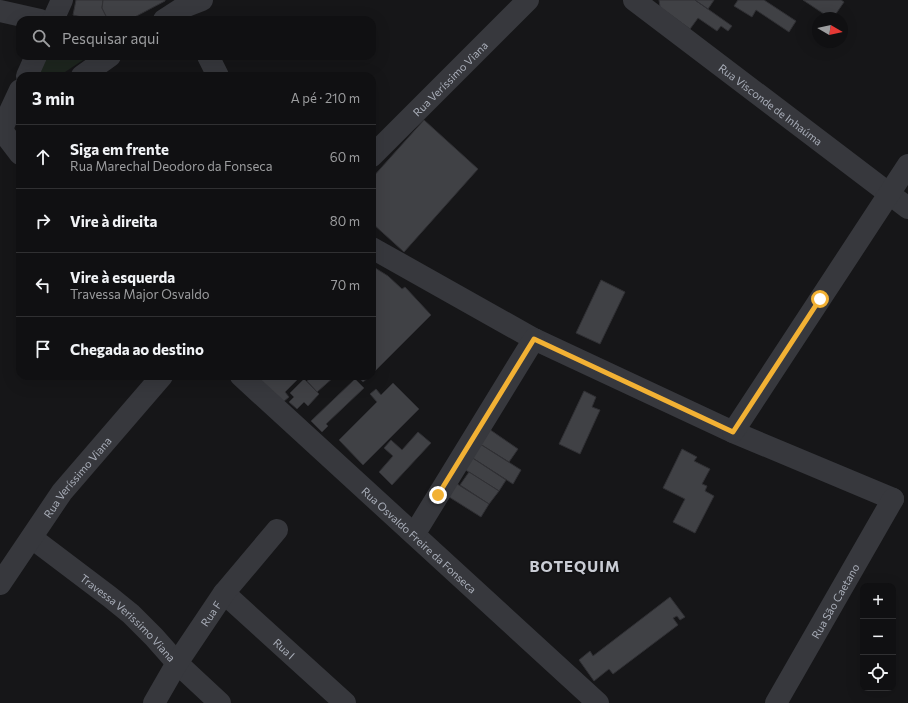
<!DOCTYPE html>
<html lang="pt">
<head>
<meta charset="utf-8">
<style>
  :root { --surface:#101012; --page:#1e1e20; --text:#f1f3f6; --muted:#9c9d9f; --line:#303032 }
  body { margin:0; font-family:Commissioner,sans-serif; background:var(--page); color:var(--text) }
  .controls { position:absolute; right:12px; bottom:12px; display:grid; overflow:hidden; border-radius:8px; box-shadow:0 4px 16px #0002 }
  .controls button { width:36px; height:36px; display:grid; place-items:center; padding:0; border:0; border-bottom:1px solid var(--line); background:var(--surface); color:var(--text); font:20px sans-serif }
  .compass { position:absolute; left:812px; top:12px; width:36px; height:36px; border-radius:50%; background:var(--surface); box-shadow:0 4px 16px #0002; rotate:99deg }
  .stop { position:absolute; width:12px; height:12px; margin:-9px; border:3px solid #f2b134; border-radius:50%; background:#fff }
  .stop.end { background:#f2b134; border-color:#fff; box-shadow:0 1px 4px #0008 }
  .list { margin:0; padding:0; list-style:none }
  h2 { display:flex; justify-content:space-between; align-items:center; height:52px; margin:0; padding:0 16px; font-size:17px }
  h2 small { font-size:13px; font-weight:400; color:var(--muted) }
  .list li { display:grid; grid-template-columns:26px 1fr auto; gap:12px; align-items:center; box-sizing:border-box; height:64px; padding:0 16px; border-top:1px solid var(--line) }
  .list b { display:block; font-size:15px; white-space:nowrap }
  .list p { margin:0; font-size:13px; white-space:nowrap; color:var(--muted) }
  .list em { font-size:13px; font-style:normal; color:var(--muted) }
  .icon { flex:none; width:22px; height:22px; fill:none; stroke:currentColor; stroke-width:2; stroke-linecap:round; stroke-linejoin:round }
  .map { position:relative; flex:none; width:908px; height:703px; overflow:hidden }
  .search { position:absolute; background:var(--surface); box-shadow:0 4px 16px #0002; left:16px; top:16px; width:360px; height:44px; display:flex; align-items:center; gap:10px; box-sizing:border-box; padding:0 14px; border-radius:12px; color:var(--muted); font-size:15px }
  .panel { position:absolute; background:var(--surface); box-shadow:0 4px 16px #0002; left:16px; top:72px; width:360px; height:308px; border-radius:12px }
  .map>svg:first-child { display:block }
  .green { fill:#1e261f }
  .building { fill:#404145; stroke:#303034 }
  .lines { fill:none; stroke-linecap:round; stroke-linejoin:round }
  .minor { stroke:#37383d; stroke-width:22 }
  .route { stroke:#f2b134; stroke-width:5 }
  .labels { text-anchor:middle; dominant-baseline:central; stroke-width:3; stroke-linejoin:round; paint-order:stroke }
  .street-label { font-size:11px; fill:#a8adb8; stroke:#111113 }
  .district-label { font-size:15px; font-weight:bold; letter-spacing:1px; fill:#c9ccd4; stroke:#111113 }
</style>
</head>
<body>
<div class="map">
<svg width="908" height="703" viewBox="0 0 908 703">
  <rect width="100%" height="100%" fill="#161618"/>
  <polygon class="green" points="41,56 89,56 59,76 33,76"/>
  <g class="building">
    <polygon points="76,0 103,0 102,8 108,20 94,20 73,15"/>
    <polygon points="103,0 165,0 165,1 129,20 108,20 102,8"/>
    <polygon points="659,0 695,0 732,26 728,31 721,26 717,31 698,18 690,29 660,7"/>
    <polygon points="695,0 714,0 708,9"/>
    <polygon points="738,0 764,0 796,21 789,32 756,10 752,17 734,6"/>
    <polygon points="803,0 841,0 844,2 833,18 830,18"/>
    <polygon points="424,120 478,169 404,252 372,223 372,212 374,210 372,209 372,178"/>
    <polygon points="372,266 388,276 402,289 405,287 431,315 372,374"/>
    <polygon points="601,280 625,292 600,344 576,333"/>
    <polygon points="255,376 301,376 285,392 289,397 283,402"/>
    <polygon points="313,376 335,376 317,392 307,381"/>
    <polygon points="358,376 370,376 363,382"/>
    <polygon points="304,379 319,394 308,406 304,402 297,409 289,402 294,397 290,393"/>
    <polygon points="355,379 364,388 326,424 328,426 322,432 311,421"/>
    <polygon points="393,383 419,409 363,465 339,440 377,402 370,394 376,389 381,395"/>
    <polygon points="584,391 596,397 592,407 600,410 580,454 559,444"/>
    <polygon points="489,429 518,449 509,462 480,444"/>
    <polygon points="418,432 431,443 392,485 379,472 393,456 384,448 391,440 402,450"/>
    <polygon points="480,444 521,470 513,484 471,457"/>
    <polygon points="682,449 697,457 694,461 710,469 702,484 707,486 705,491 714,496 695,533 673,522 685,499 663,488"/>
    <polygon points="471,457 506,480 499,491 464,469"/>
    <polygon points="469,472 499,491 489,504 460,485"/>
    <polygon points="454,482 489,504 481,517 446,495"/>
    <polygon points="670,597 685,617 680,620 677,616 673,618 678,625 613,674 609,669 594,681 579,660 590,651 593,656"/>
  </g>
  <g class="lines">
    <g class="minor">
      <path id="s1" d="M634 0 908 208"/>
      <polyline points="0,11 40,20"/>
      <polyline points="53,20 62,0"/>
      <polyline points="164,20 184,7 202,0"/>
      <polyline points="208,56 218,76"/>
      <polyline points="27,76 36,56"/>
      <polyline points="82,76 110,56"/>
      <polyline points="20,90 4,124 3,132 20,154"/>
      <path id="s2" d="M372 156 528 0"/>
      <polyline points="372,248 534,339 733,432 893,499"/>
      <path id="s3" d="M241 376 598 703"/>
      <polyline points="733,432 908,165"/>
      <polyline points="415,533 534,339"/>
      <path id="s4" d="M32 538 110 597 131 614 154 637 177 663 220 703"/>
      <path id="s5" d="M0 584 62 492 162 376"/>
      <path id="s6" d="M224 593 345 703"/>
      <path id="s7" d="M154 703 177 663 224 593 277 530"/>
      <path id="s8" d="M776 703 893 499"/>
    </g>
  </g>
  <g class="lines">
    <polyline class="route" points="438,495 534,339 733,432 820,299"/>
  </g>
  <g class="labels">
    <g class="street-label">
      <text stroke="none"><textPath href="#s2" startOffset="110">Rua Veríssimo Viana</textPath></text>
      <text stroke="none"><textPath href="#s1" startOffset="172">Rua Visconde de Inhaúma</textPath></text>
      <text stroke="none"><textPath href="#s5" startOffset="132">Rua Veríssimo Viana</textPath></text>
      <text stroke="none"><textPath href="#s3" startOffset="242">Rua Osvaldo Freire da Fonseca</textPath></text>
      <text stroke="none"><textPath href="#s8" startOffset="118">Rua São Caetano</textPath></text>
      <text stroke="none"><textPath href="#s7" startOffset="106">Rua F</textPath></text>
      <text stroke="none"><textPath href="#s4" startOffset="125">Travessa Verissimo Viana</textPath></text>
      <text stroke="none"><textPath href="#s6" startOffset="82">Rua I</textPath></text>
    </g>
    <g class="district-label">
      <text x="575" y="566">BOTEQUIM</text>
    </g>
  </g>
</svg>
<div class="controls">
<button>+</button>
<button>−</button>
<button><svg class="icon" aria-label="locate" viewBox="0 0 24 24"><circle cx="12" cy="12" r="6"/><path d="M12 2v4M12 18v4M2 12h4M18 12h4"/></svg></button>
</div>
<svg class="compass" viewBox="-18 -18 36 36"><path d="M0-13l5 13h-10z" fill="#e53935"/><path d="M0 13l5-13h-10z" fill="#9c9d9f"/></svg>
<div class="stop" style="left:820px;top:299px"></div>
<div class="stop end" style="left:438px;top:495px"></div>
<div class="search"><svg class="icon" aria-label="search" viewBox="0 0 24 24"><circle cx="10" cy="10" r="6"/><path d="M15 15l6 6"/></svg>Pesquisar aqui</div>
<section class="panel">
<h2>3 min<small>A pé · 210 m</small></h2>
<ul class="list">
<li><svg class="icon" aria-label="ahead" viewBox="0 0 24 24"><path d="M12 20V5M6 11l6-6 6 6"/></svg><div><b>Siga em frente</b><p>Rua Marechal Deodoro da Fonseca</p></div><em>60 m</em></li>
<li><svg class="icon" aria-label="right" viewBox="0 0 24 24"><path d="M7 20v-9h11M14 6l5 5-5 5"/></svg><div><b>Vire à direita</b></div><em>80 m</em></li>
<li><svg class="icon" aria-label="left" viewBox="0 0 24 24"><path d="M17 20v-9H6M10 6l-5 5 5 5"/></svg><div><b>Vire à esquerda</b><p>Travessa Major Osvaldo</p></div><em>70 m</em></li>
<li><svg class="icon" aria-label="arrive" viewBox="0 0 24 24"><path d="M6 21V4h12l-3 4 3 4H6"/></svg><div><b>Chegada ao destino</b></div></li>
</ul>
</section>
</div>
</body>
</html>
